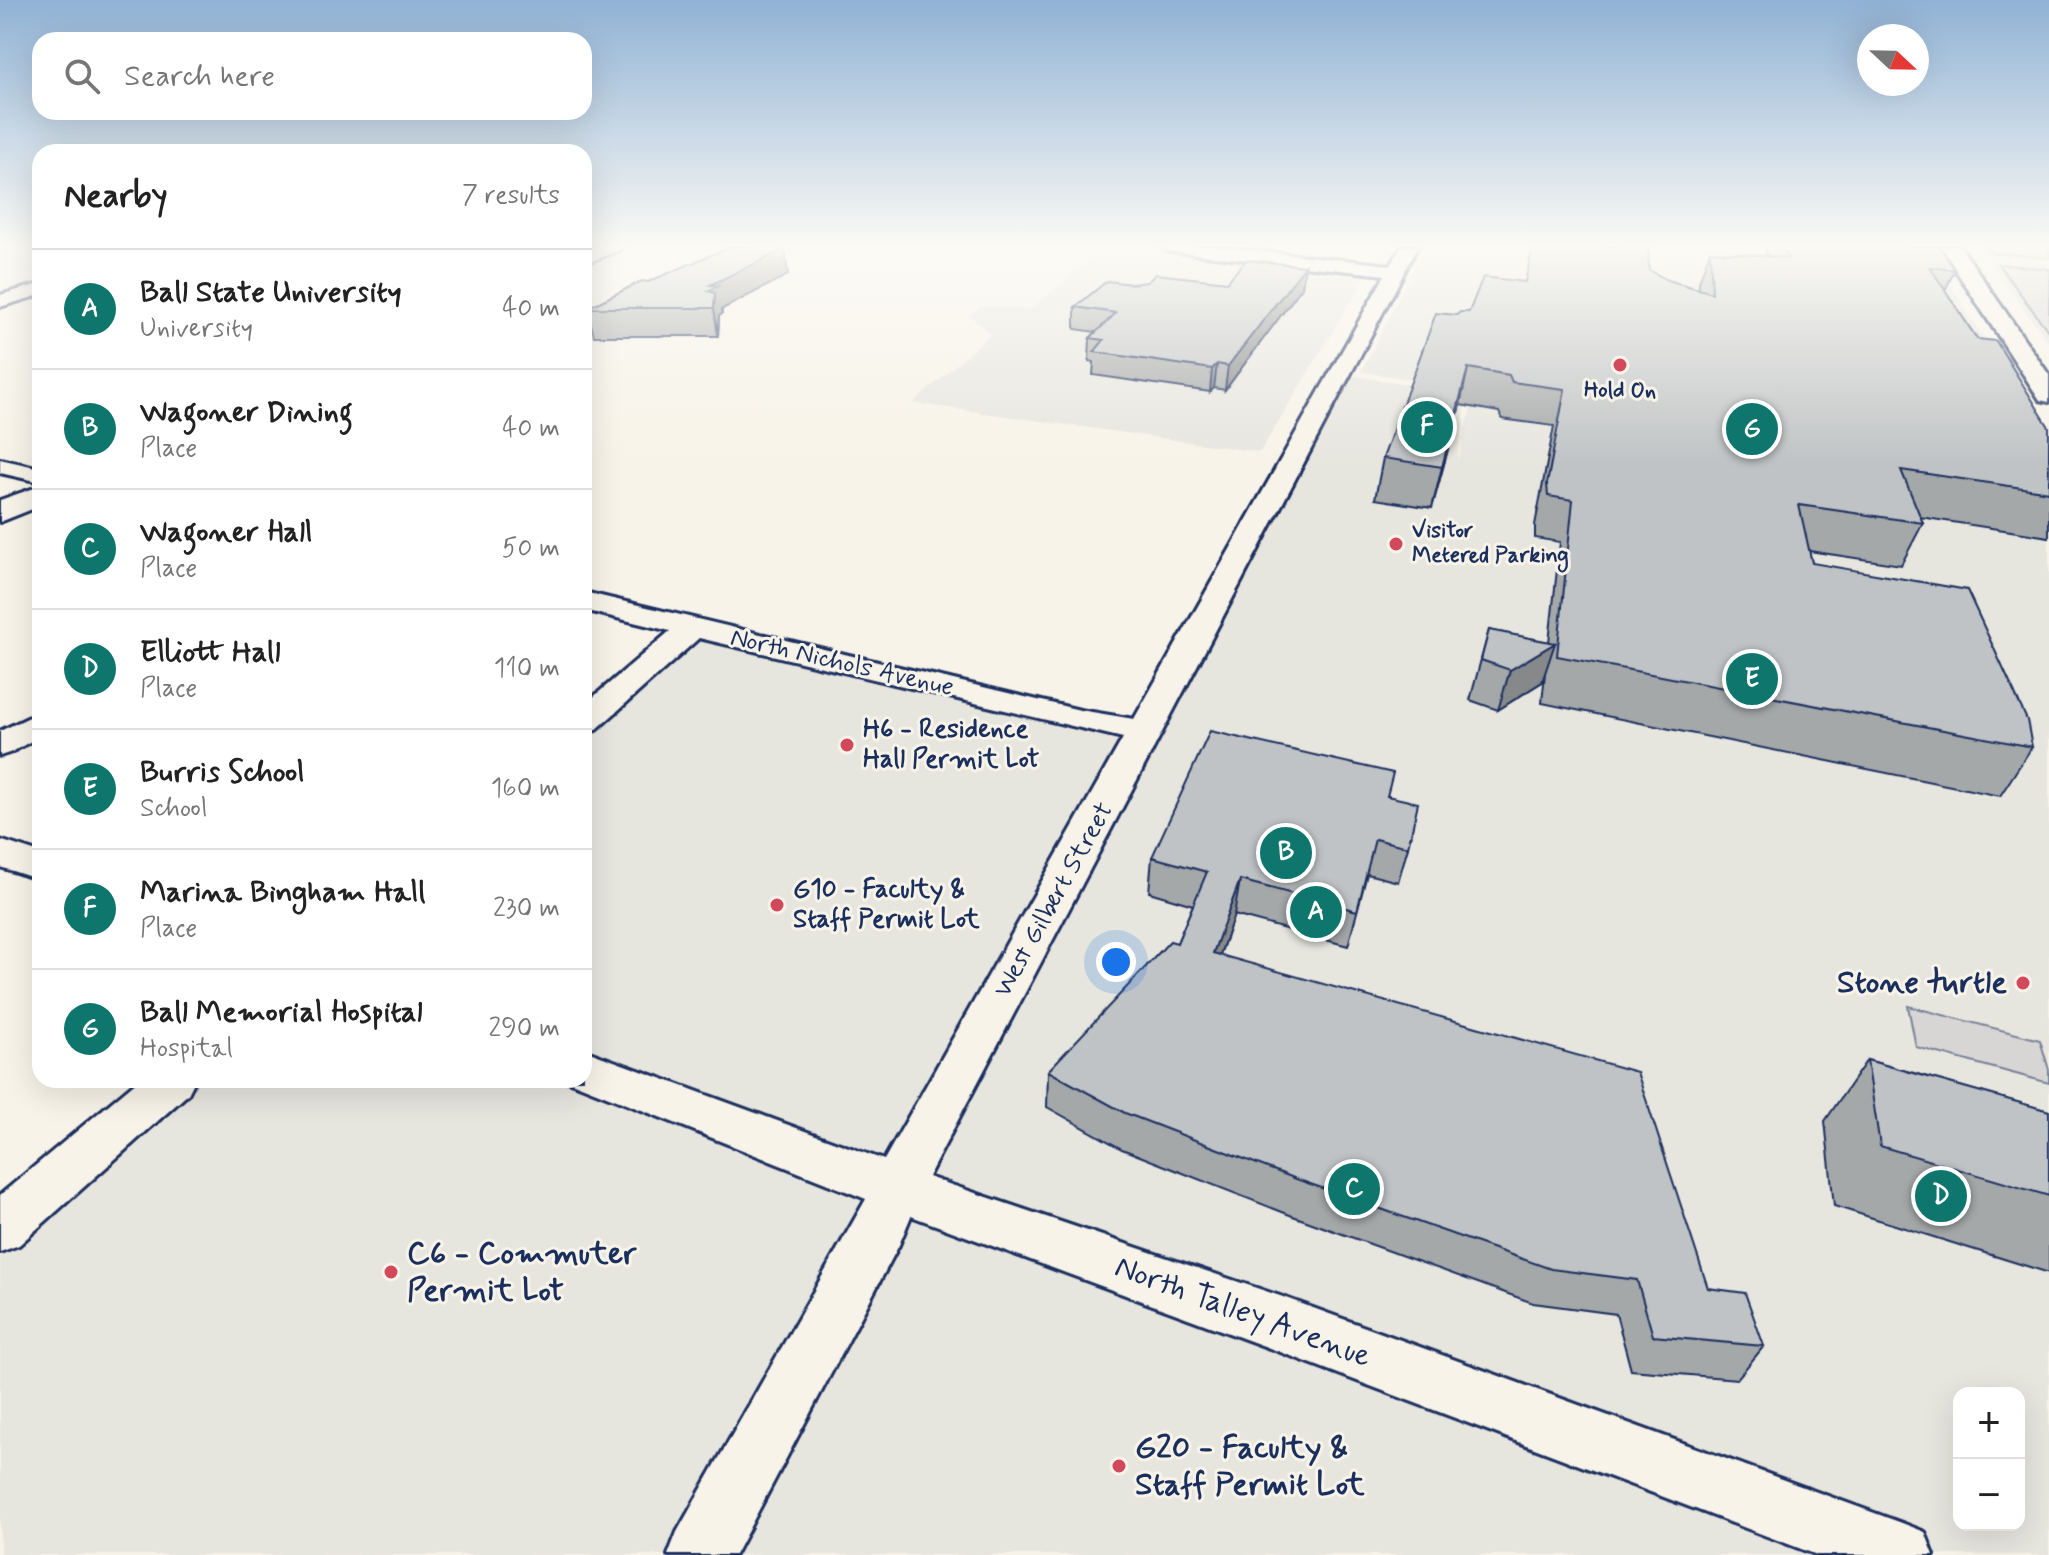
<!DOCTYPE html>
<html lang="en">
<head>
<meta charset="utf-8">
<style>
  :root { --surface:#fff; --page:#f6f6f6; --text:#222; --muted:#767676; --line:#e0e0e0; --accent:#0f766e }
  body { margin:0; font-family:Mynerve,sans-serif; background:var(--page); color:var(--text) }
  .controls { position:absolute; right:24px; bottom:24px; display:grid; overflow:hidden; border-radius:16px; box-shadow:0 8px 32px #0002 }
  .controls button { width:72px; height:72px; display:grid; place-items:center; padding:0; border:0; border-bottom:2px solid var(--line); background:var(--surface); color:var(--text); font:40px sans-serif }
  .compass { position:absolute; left:1857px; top:24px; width:72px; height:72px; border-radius:50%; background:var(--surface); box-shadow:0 8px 32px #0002; rotate:112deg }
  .you { position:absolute; left:1116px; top:962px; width:28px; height:28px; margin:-20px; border:6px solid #fff; border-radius:50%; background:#1a73e8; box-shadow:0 0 0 12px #1a73e833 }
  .badge { display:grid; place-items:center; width:52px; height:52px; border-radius:50%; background:var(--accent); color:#fff; font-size:26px; font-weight:700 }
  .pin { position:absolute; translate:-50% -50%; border:4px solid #fff; box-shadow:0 2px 8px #0006 }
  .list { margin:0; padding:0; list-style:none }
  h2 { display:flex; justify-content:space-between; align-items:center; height:104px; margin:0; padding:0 32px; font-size:34px }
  h2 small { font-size:26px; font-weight:400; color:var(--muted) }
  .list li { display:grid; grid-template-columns:52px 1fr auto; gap:24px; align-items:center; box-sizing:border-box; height:120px; padding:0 32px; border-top:2px solid var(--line) }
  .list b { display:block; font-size:30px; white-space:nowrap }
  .list p { margin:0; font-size:26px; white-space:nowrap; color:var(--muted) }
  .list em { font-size:26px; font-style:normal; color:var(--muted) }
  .icon { flex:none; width:44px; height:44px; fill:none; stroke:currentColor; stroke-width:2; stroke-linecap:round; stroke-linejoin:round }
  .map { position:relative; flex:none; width:2049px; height:1555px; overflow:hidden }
  .search { position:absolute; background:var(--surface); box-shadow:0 8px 32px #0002; left:32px; top:32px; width:560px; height:88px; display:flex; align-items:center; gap:20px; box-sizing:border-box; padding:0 28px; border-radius:24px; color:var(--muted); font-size:30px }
  .panel { position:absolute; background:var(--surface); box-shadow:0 8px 32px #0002; left:32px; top:144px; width:560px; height:944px; border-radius:24px }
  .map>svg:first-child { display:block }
  .built { fill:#e6e5de; fill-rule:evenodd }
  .green { fill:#d7d6d4; stroke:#798299; stroke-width:2 }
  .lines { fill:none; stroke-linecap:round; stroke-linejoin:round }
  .minor-casing { stroke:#1b2f5e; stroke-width:6 }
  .tertiary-casing { stroke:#1b2f5e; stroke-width:6 }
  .secondary-casing { stroke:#1b2f5e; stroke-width:6 }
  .minor { fill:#f7f3e8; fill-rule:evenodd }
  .tertiary { fill:#f7f3e8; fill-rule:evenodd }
  .secondary { fill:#f7f3e8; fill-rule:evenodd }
  .wall { fill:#a5a8a9; stroke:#1b2f5e; stroke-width:2 }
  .shaded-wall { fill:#86888a; stroke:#1b2f5e; stroke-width:2 }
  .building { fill:#c0c3c5; stroke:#1b2f5e; stroke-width:2 }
  .poi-dot { fill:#d1495b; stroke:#f7f3e8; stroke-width:3 }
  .labels { text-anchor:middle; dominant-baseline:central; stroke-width:6; stroke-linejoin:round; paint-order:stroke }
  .far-poi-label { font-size:22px; font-weight:bold; fill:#1b2f5e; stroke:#f7f3e8 }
  .street-label { font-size:26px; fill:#1b2f5e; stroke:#f7f3e8 }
  .poi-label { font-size:26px; font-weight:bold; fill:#1b2f5e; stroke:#f7f3e8; text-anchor:start }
  .near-poi-label { font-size:32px; font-weight:bold; fill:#1b2f5e; stroke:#f7f3e8; text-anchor:start }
  .near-street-label { font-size:32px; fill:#1b2f5e; stroke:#f7f3e8 }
</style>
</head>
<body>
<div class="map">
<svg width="2049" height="1555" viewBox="0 0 2049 1555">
  <rect width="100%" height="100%" fill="#f7f3e8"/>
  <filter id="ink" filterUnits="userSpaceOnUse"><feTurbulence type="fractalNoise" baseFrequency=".0125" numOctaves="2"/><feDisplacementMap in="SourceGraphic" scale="16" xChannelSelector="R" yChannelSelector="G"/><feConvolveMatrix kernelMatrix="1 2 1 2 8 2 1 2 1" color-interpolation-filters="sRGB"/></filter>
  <g filter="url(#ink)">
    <g class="built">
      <polygon points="1106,246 1367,275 1260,452 913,403 991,334 970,316 981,306 1030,310"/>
      <path d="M1425 246H1928L2049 447V1555H0V1257L200 1080H584V742L700 640 1124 742 1348 375 1467 393 1457 463 1476 388 1361 372ZM1959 1393H2019V1525H1959Z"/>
      <polygon points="1977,246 2049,246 2049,343"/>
    </g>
    <g class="green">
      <polygon points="1986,246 2049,246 2049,258 1992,253"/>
      <polygon points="1998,264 2049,269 2049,332"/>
      <polygon points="1908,1006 2040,1040 2049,1070 2049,1083 1916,1047"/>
    </g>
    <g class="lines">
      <defs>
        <g id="minor">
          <polygon points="1160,246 1211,246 1391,265 1402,246 1418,246 928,1177 1283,1297 1902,1523 1925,1532 1934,1555 1817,1555 1283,1353 911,1216 899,1245 735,1555 668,1555 677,1532 866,1199 566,1080 584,1080 584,1050 884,1160 1123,738 699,638 596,730 584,733 584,705 670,631 584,610 584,592 1080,710 1134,719 1385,275 1168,251"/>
          <polygon points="40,284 40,295 0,307 0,295"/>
          <polygon points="0,459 40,468 40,482 0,473"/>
          <polygon points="40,712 40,736 12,752 0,756 0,731"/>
          <polygon points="0,840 40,853 40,880 0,867"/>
          <polygon points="138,1080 195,1080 188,1094 19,1245 0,1252 0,1195"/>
        </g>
        <polygon id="tertiary" points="1940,246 1960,246 2049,375 2049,402 2040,400"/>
        <g id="secondary">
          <polygon points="596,246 623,246 620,250 584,264 584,251"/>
          <polygon points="40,486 40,506 0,522 0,500"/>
        </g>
      </defs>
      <use href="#minor" class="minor-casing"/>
      <use href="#tertiary" class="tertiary-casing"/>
      <use href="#secondary" class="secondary-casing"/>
      <use href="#minor" class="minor"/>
      <use href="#tertiary" class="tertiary"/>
      <use href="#secondary" class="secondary"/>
    </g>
    <g class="wall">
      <polygon points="1764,246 1939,246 1955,270 1945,290 1977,339 2049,427 2049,537 1920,517 1923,523 1901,565 1809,551 1812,563 2032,747 2000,796 1542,703 1545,673 1542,682 1498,710 1470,700 1489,630 1549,642 1560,542 1535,538 1535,525 1554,426 1502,419 1499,412 1460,405 1432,508 1375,499 1383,458 1457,315 1469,312 1524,282 1649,270 1667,280 1699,289 1699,282 1710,251 1767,256"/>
      <polygon points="785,249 788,275 722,309 722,314 719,316 718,336 594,336 592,328 584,332 587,308 648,282"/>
      <polygon points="1305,266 1302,287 1225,390 1214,388 1210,392 1093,375 1094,362 1089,361 1090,338 1096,332 1075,329 1075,307 1132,284 1227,282"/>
      <polygon points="1388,796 1408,847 1398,882 1367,874 1348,946 1234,915 1220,955 1708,1288 1764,1346 1737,1379 1631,1370 1616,1314 1533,1303 1290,1215 1122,1149 1047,1107 1048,1071 1177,943 1193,905 1149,892 1152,857"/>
      <polygon points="1867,1060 2049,1111 2049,1273 1834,1206 1825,1121"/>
    </g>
    <g class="shaded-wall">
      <polygon points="785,249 788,275 722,309 722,314 719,316 718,336 714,308 708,291 710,285"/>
      <polygon points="1305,266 1302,287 1225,390 1228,366"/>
      <polygon points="586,304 592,328 584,332 584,305"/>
      <polygon points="1217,364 1214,388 1210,392 1212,369"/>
      <polygon points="1468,368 1460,405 1432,508 1442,467"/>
      <polygon points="1555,643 1542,682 1498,710 1510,670"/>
      <polygon points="1240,880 1234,915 1208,989 1213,953"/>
    </g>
    <g class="building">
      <polygon points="732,246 783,246 785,249 710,285 718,286 708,291 715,293 714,308 587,308 642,281 648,282"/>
      <polygon points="1533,246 1648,246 1649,270 1667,280 1712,293 1710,251 1788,258 1784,246 1939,246 1955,270 1930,267 1977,339 1996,341 2049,427 2049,492 1901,470 1923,523 1799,505 1812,563 1967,590 2027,720 2032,747 1557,656 1573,500 1548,496 1547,484 1565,389 1512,382 1509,375 1468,368 1442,467 1383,458 1436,313 1457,315 1460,312 1469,312 1483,277 1525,282"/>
      <polygon points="1246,260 1305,266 1228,366 1217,364 1212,369 1094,352 1104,340 1090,338 1116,313 1075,307 1107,281 1132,284 1147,282 1156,274 1227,282"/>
      <polygon points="1489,630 1555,643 1510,670 1481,660"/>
      <polygon points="1210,731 1393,773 1387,796 1418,803 1408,847 1375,839 1357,911 1240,880 1213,953 1637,1072 1708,1288 1745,1293 1764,1346 1653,1336 1637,1280 1551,1269 1299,1180 1125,1113 1048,1071 1170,941 1177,943 1207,872 1152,857"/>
      <polygon points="1867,1060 2049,1111 2049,1196 1880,1146"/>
    </g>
  </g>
  <linearGradient id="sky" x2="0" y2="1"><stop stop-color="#90b2d5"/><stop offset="0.53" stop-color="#fbfaf5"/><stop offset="1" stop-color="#fbfaf5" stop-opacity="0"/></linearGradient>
  <rect width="2049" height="463" fill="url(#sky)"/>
  <g class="poi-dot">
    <circle cx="1620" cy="365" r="8"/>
    <circle cx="1396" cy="544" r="8"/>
    <circle cx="847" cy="745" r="8"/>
    <circle cx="777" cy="905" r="8"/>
    <circle cx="2023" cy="983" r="8"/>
    <circle cx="391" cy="1272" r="8"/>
    <circle cx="1119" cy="1466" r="8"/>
  </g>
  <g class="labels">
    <g class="far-poi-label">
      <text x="1620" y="391">Hold On</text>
      <text x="1412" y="531" text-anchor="start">Visitor<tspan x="1412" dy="25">Metered Parking</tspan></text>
    </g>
    <g class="street-label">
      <text transform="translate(842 663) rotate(13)">North Nichols Avenue</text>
      <text transform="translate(1054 900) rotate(-61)">West Gilbert Street</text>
    </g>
    <g class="poi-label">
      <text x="863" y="730">H6 - Residence<tspan x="863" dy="30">Hall Permit Lot</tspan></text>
      <text x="793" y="890">G10 - Faculty &amp;<tspan x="793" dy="30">Staff Permit Lot</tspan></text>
    </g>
    <g class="near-poi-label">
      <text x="2007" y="983" text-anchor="end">Stone turtle</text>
      <text x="407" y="1254">C6 - Commuter<tspan x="407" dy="37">Permit Lot</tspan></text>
      <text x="1135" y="1448">G20 - Faculty &amp;<tspan x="1135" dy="37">Staff Permit Lot</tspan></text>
    </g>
    <g class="near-street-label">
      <text transform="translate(1243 1312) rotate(20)">North Talley Avenue</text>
    </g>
  </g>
</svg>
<div class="controls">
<button>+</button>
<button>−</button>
</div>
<svg class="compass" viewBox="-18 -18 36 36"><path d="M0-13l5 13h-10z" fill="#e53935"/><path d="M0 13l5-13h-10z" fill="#767676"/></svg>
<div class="you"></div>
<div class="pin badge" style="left:1316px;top:912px">A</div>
<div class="pin badge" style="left:1286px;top:853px">B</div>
<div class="pin badge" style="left:1354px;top:1189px">C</div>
<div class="pin badge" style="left:1941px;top:1196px">D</div>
<div class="pin badge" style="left:1752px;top:679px">E</div>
<div class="pin badge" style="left:1427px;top:427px">F</div>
<div class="pin badge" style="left:1752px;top:429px">G</div>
<div class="search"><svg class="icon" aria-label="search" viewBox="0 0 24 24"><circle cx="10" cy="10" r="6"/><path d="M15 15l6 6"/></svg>Search here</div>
<section class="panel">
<h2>Nearby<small>7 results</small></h2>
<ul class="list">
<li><span class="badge">A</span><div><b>Ball State University</b><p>University</p></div><em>40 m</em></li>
<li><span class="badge">B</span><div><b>Wagoner Dining</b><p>Place</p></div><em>40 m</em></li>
<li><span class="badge">C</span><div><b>Wagoner Hall</b><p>Place</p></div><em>50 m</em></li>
<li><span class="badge">D</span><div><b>Elliott Hall</b><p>Place</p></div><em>110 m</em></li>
<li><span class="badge">E</span><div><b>Burris School</b><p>School</p></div><em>160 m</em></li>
<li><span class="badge">F</span><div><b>Marina Bingham Hall</b><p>Place</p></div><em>230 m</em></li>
<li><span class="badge">G</span><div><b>Ball Memorial Hospital</b><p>Hospital</p></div><em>290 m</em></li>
</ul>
</section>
</div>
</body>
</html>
